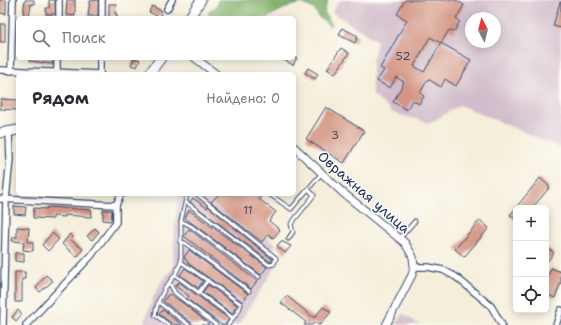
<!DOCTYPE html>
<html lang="ru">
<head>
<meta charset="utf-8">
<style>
  :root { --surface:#fff; --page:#f2f2f3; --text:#2b2b33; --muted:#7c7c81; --line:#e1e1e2 }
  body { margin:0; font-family:"Shantell Sans",sans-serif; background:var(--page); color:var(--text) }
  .controls { position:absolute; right:12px; bottom:12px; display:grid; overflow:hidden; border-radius:6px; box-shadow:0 2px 10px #0003 }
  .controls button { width:36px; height:36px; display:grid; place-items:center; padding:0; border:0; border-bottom:1px solid var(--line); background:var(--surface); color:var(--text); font:20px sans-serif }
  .compass { position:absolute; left:465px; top:12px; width:36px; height:36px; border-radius:50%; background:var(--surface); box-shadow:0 2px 10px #0003; rotate:353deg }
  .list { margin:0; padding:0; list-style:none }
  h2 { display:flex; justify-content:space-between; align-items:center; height:52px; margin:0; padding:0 16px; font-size:17px }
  h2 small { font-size:13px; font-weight:400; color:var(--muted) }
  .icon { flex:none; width:22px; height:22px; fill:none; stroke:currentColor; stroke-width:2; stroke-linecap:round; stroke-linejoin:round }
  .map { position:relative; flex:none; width:561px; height:325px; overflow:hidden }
  .search { position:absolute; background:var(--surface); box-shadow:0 2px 10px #0003; left:16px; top:16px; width:280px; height:44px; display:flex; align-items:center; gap:10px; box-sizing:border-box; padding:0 14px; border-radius:6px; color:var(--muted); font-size:15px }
  .panel { position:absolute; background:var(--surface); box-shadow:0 2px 10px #0003; left:16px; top:72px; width:280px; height:124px; border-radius:6px }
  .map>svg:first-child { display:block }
  .industrial { fill:#d1bdcb; fill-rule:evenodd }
  .forest { fill:#84b36d; stroke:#507166 }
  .building { fill:#d49583 }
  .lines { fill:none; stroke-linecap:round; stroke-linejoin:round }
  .service-casing { stroke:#3c4c71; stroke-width:5 }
  .minor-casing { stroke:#3c4c71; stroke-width:8 }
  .tertiary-casing { stroke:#3c4c71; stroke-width:9 }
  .primary-casing { stroke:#3c4c71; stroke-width:11 }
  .service { stroke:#fff; stroke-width:3 }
  .minor { stroke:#fff; stroke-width:5.5 }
  .tertiary { stroke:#fff; stroke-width:7 }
  .primary { stroke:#fff; stroke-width:9 }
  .labels { text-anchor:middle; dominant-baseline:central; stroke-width:3; stroke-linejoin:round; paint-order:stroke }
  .number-label { font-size:12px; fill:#494867 }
  .street-label { font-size:14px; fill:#1b2f5e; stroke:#fdfcf7 }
</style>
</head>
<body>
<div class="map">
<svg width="561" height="325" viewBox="0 0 561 325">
  <rect width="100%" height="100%" fill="#fdfcf7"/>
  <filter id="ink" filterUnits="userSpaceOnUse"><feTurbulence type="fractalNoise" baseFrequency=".025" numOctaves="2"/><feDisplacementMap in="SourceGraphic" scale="8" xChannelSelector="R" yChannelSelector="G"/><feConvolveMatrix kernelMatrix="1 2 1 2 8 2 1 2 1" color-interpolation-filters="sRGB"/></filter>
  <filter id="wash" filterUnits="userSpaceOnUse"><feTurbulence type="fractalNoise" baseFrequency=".012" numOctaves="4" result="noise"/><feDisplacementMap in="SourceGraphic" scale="16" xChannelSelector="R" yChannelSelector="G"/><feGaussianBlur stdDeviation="0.9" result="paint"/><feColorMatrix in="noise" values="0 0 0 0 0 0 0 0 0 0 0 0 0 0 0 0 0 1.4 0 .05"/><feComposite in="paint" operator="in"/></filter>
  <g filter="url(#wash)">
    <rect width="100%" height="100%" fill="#f5eeda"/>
    <g class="industrial">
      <path d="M340 0H561V148L460 105 430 123 393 113 372 94V62L377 41 332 12ZM471 18H495V42H471Z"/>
      <polygon points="179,194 210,194 276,244 272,250 281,258 238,325 147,325 144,323 153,298 161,282 173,268 175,223"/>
      <polygon points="403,313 419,325 396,325"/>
    </g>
    <polygon class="forest" points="218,0 328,0 324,12 331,23 330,26 319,17 314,9 302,3 287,7 266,18 212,18 209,16 209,11 217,6"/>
    <g id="blocks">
      <g class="building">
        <polygon points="0,0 6,0 6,14 0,13"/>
        <polygon points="25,0 34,0 34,4 31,4 29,17 23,16"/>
        <polygon points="49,0 55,0 55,14 46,14 46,8 49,8"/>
        <polygon points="67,0 75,0 75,16 66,15"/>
        <polygon points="98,0 98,16 88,16 90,1"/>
        <polygon points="405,0 456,0 464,5 456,19 460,21 454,32 449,30 441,43 430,37 414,66 424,72 441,43 471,60 456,86 445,79 441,87 428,79 420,93 424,96 419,104 412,100 407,110 393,102 404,82 396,77 390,88 377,81 384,70 380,68 407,20 397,14"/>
        <polygon points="560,2 561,2 561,28 553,26"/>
        <polygon points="109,4 116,4 115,14 117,14 117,18 109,18"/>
        <polygon points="152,6 162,11 159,17 149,12"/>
        <rect x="0" y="24" width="5" height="18"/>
        <polygon points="342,28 358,36 355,43 339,35"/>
        <polygon points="341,48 349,53 335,74 327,69"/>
        <polygon points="30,58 53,58 53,64 30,61"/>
        <polygon points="134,58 140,60 137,67 131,65"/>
        <polygon points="280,58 297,58 293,65"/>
        <polygon points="308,68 318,74 315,79 305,73"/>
        <polygon points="1,99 18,100 18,110 0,109"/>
        <polygon points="326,107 364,131 344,163 306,139"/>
        <polygon points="540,178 550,187 532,208 516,208 516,220 510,215"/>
        <polygon points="219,194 263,194 259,199 276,212 269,221 280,230 273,238 268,234 262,242 211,202"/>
        <polygon points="193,198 207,208 208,206 272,259 272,261 270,262 190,202"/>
        <polygon points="14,206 26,207 25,215 14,214"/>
        <polygon points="47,207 92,210 91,217 65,215 65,217 53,216 53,219 33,218 34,208 47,209"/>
        <polygon points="103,210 112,210 111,221 103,220"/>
        <polygon points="189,210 267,267 261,275 185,218"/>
        <polygon points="480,220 489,228 464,257 455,249"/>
        <polygon points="17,227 29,228 28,242 33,242 33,251 23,250 24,242 12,241 13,237 17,237"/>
        <polygon points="95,228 99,232 92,240 87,236"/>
        <polygon points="189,229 257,281 251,289 184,236"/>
        <polygon points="52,233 59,239 48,251 42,245"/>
        <polygon points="70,234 73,237 71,240 83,249 77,257 62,244"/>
        <polygon points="281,241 291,246 285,253 277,246"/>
        <polygon points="548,248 554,253 546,263 546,250"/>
        <polygon points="189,250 248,294 243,302 189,264 184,257"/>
        <polygon points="15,253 24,253 24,262 15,261"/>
        <polygon points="185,268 203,281 198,288 180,275"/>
        <polygon points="551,268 561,272 561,282 555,298 546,294 546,281"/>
        <polygon points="15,272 25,272 25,279 22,279 22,302 15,302"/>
        <polygon points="46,275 53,281 40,292 36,288"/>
        <polygon points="179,282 229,319 225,325 222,325 187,299 189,296 175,286"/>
        <polygon points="208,285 237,305 232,314 203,292"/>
        <polygon points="169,294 183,303 210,325 194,325 163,301"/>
        <polygon points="287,296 314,318 323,307 331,312 320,325 314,323 312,325 304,325 306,322 281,303"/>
        <polygon points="18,310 22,314 16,321 12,317"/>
        <polygon points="163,310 182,325 172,324 159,314"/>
      </g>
    </g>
  </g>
  <g filter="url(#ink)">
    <use href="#blocks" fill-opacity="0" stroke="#3c4c71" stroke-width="1"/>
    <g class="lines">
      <defs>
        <g id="service">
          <polyline points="269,194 291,209 321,174"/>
          <polyline points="186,202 269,265 274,264 276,258 197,194"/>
          <polyline points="181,221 191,226 259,277"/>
          <polyline points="400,238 415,221"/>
          <polyline points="288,239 293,232 291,224 314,195 308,189"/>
          <polyline points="180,242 185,243 249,291"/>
          <polyline points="181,262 241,304 239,310 228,325"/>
          <polyline points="175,275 233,318"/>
          <polyline points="170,284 175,293 216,325"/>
          <polyline points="199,292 208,280"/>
          <polyline points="158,302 189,325"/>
          <polyline points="169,325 155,315 158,302 165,288 175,275 181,262 181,221 187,194"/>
        </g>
        <g id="minor">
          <polyline points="167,9 172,0"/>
          <polyline points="59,18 59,0"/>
          <polyline points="102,18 102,0"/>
          <polyline points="0,70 100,74"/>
          <polyline points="11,71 13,0"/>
          <polyline points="57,72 57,58"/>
          <polyline points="100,74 100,58"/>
          <polyline points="0,199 116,205"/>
          <polyline points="414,267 428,267 443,270 456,277 491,306 502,325"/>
          <polyline points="3,325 6,199 10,159 9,132"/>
          <polyline points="26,325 91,256 116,222 116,205 121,194"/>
          <polyline points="556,325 561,310"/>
        </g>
        <g id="tertiary">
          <polyline points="195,58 216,74"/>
          <polyline points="294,147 342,192 405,243 413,257 414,267 412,275 386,325"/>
        </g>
        <g id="primary">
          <polyline points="189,18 201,0"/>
          <polyline points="149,74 161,58"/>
          <polyline points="0,133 18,130"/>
        </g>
      </defs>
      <use href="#service" class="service-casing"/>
      <use href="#minor" class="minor-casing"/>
      <use href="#tertiary" class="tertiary-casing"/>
      <use href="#primary" class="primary-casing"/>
      <use href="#service" class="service"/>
      <use href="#minor" class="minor"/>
      <use href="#tertiary" class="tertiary"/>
      <use href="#primary" class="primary"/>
    </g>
  </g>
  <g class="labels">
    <g class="number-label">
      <text x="403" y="56">52</text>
      <text x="335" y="135">3</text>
      <text x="248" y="210">11</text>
    </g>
    <g class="street-label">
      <text transform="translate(364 192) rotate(41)">Овражная улица</text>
    </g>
  </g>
</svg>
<div class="controls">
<button>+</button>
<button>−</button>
<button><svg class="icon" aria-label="locate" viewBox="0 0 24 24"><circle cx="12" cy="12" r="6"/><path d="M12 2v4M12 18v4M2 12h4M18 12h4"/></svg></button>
</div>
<svg class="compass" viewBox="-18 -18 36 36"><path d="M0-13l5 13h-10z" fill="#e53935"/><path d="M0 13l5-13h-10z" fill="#7c7c81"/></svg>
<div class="search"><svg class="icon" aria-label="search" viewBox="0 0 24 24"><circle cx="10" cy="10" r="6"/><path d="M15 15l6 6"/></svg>Поиск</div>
<section class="panel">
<h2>Рядом<small>Найдено: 0</small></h2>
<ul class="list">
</ul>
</section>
</div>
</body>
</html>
